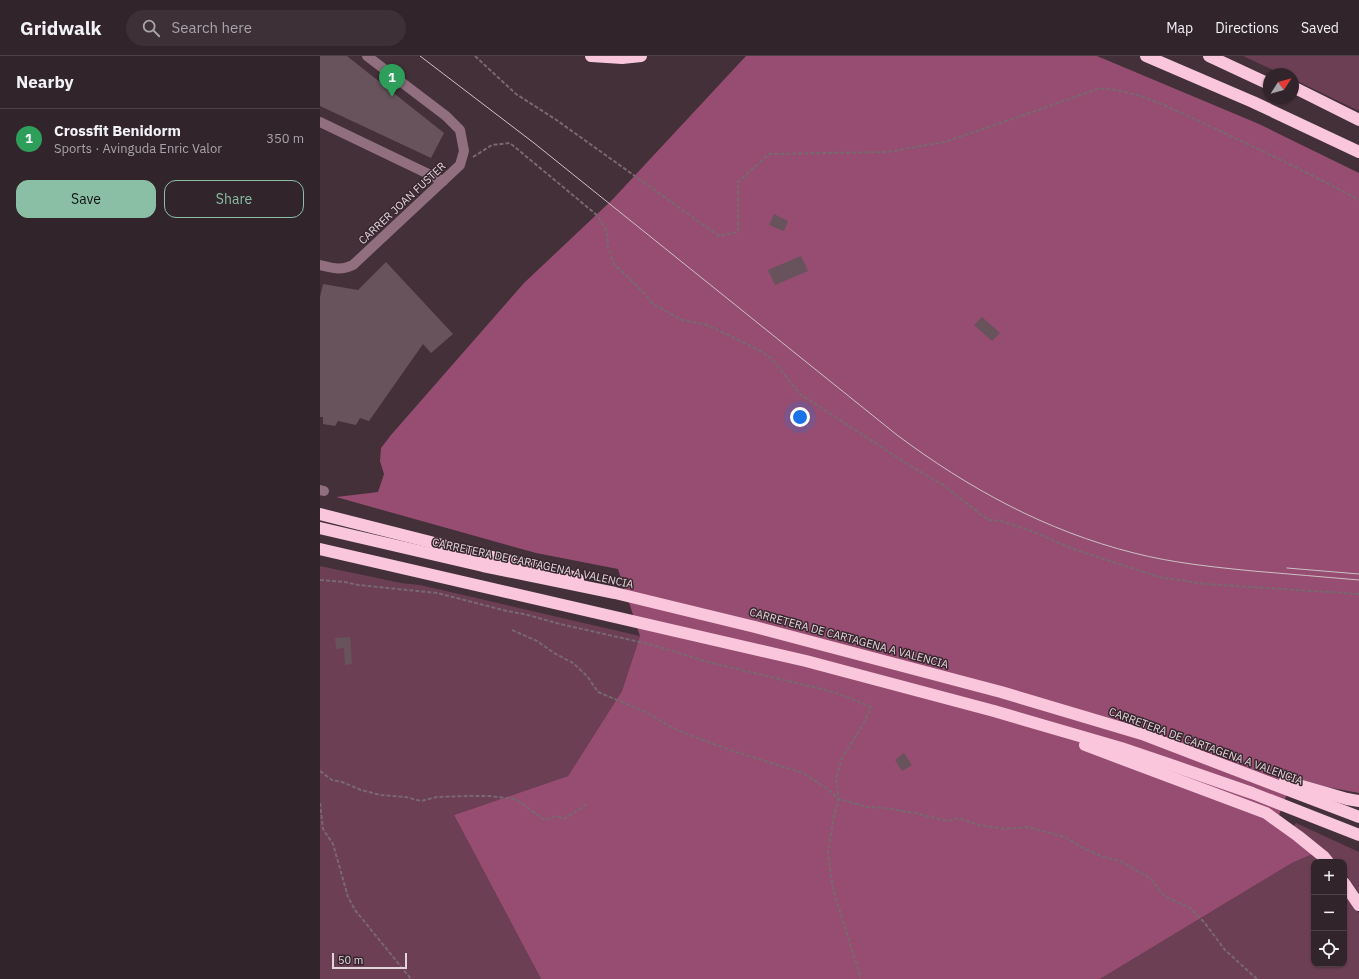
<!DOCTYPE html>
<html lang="en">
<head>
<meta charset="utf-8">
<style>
  :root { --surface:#32242b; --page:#3d3037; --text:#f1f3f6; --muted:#a8a4a9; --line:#4d4147; --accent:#8abfa5 }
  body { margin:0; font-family:"IBM Plex Sans",sans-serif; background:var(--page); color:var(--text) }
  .controls { position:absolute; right:12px; bottom:12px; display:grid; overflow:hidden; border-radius:8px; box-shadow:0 1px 3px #0004 }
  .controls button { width:36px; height:36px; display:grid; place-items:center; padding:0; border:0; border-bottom:1px solid var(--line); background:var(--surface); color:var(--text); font:20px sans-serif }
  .compass { position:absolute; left:943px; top:12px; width:36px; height:36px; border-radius:50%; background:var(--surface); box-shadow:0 1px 3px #0004; rotate:54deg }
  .scale { position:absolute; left:12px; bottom:10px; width:75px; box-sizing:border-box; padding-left:4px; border:2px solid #e2d5da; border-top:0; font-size:11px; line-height:14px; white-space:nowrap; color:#e2d5da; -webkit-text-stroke:3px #38262e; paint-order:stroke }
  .you { position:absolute; left:480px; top:361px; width:14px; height:14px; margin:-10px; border:3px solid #fff; border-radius:50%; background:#1a73e8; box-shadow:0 0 0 6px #1a73e833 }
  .badge { display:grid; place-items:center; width:26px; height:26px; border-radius:50%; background:var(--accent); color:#fff; font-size:13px; font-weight:700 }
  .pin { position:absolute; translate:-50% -33px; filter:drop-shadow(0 1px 2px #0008) }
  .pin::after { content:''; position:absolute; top:21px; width:14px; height:12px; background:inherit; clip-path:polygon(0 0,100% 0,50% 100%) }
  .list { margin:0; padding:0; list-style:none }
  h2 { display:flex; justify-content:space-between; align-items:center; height:52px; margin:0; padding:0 16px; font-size:17px }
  h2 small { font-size:13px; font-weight:400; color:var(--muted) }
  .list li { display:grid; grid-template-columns:26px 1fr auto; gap:12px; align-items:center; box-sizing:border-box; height:60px; padding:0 16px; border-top:1px solid var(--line) }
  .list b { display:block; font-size:15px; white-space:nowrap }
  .list p { margin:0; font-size:13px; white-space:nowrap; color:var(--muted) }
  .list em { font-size:13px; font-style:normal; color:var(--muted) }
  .actions { display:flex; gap:8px; padding:12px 16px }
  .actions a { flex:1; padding:9px 0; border:1px solid var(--accent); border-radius:12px; text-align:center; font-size:14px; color:var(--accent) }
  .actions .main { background:var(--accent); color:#111 }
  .icon { flex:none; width:22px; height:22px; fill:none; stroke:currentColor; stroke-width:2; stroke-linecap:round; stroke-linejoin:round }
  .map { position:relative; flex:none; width:1039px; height:923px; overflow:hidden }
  header { display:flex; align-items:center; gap:24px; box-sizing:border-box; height:56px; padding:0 20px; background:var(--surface); border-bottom:1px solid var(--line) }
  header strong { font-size:19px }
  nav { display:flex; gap:22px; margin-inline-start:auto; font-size:14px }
  .search { width:280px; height:36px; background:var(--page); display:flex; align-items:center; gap:10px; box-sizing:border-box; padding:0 14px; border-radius:22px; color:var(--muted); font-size:15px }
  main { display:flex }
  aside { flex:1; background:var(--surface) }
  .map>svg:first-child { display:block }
  .green { fill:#6c3f54 }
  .forest { fill:#964d71 }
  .building { fill:#68535c }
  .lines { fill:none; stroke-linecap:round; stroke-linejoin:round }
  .path { stroke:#79686f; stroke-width:2; stroke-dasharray:4 2; stroke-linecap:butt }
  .minor { stroke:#916f7e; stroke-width:10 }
  .highway { stroke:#f9c6dc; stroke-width:12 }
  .tram { stroke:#cdc0c5; stroke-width:1 }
  .labels { text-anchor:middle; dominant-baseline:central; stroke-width:3; stroke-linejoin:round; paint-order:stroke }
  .street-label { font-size:11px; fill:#e2d5da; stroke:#38262e }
</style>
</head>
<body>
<header>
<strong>Gridwalk</strong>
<div class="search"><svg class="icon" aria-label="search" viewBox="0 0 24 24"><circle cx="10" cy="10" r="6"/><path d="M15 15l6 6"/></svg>Search here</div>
<nav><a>Map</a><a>Directions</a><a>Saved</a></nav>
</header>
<main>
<aside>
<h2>Nearby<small></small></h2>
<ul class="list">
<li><span class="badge" style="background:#2e9e5b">1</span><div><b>Crossfit Benidorm</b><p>Sports · Avinguda Enric Valor</p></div><em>350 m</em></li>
</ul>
<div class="actions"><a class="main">Save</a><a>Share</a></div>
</aside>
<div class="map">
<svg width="1039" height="923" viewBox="0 0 1039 923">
  <rect width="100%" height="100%" fill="#433039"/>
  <g class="green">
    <polygon points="923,0 1039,0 1039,55 973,23 973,18 962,18"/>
    <polygon points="0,510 81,527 100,529 320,580 302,635 248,720 134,759 221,923 0,923"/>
    <polygon points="976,767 1039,796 1039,837 1024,816 1024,806 1015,806 1006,797 974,770"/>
    <polygon points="993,798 1001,806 994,806 994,908 1024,908 1024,834 1039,857 1039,923 780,923 972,807"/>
  </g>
  <polygon class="forest" points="426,0 777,0 939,68 1039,117 1039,737 1007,731 973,721 958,762 993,798 972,807 780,923 221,923 134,759 248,720 302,635 320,580 298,513 216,497 16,441 58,436 64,418 60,405 61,392 71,379 204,227 292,144"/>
  <g class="building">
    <polygon points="0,0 27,0 124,77 111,102 0,50"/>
    <polygon points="454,158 468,165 464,175 449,169"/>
    <polygon points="481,200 488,215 455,229 448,214"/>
    <polygon points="66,206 133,278 111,297 103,288 49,365 40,362 36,369 18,365 15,370 3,368 3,361 0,361 0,241 3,228 38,234"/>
    <polygon points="662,261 680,277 672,285 654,269"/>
    <polygon points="30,581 32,608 25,609 24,592 16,593 15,582"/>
    <polygon points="584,697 592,709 582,715 575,704"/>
  </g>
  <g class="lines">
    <g class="path">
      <path d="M155 0 196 38 235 63 399 180 418 176V126L449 98 568 96 624 86 707 58 777 33C811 30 868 60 900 75 947 97 993 119 1039 144"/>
      <polyline points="153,101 172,89 190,87 278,160 287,176 288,191 294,208 322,235 333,248 362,264 387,269 439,294 451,302 480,338 589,409 623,429 668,464 681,465 709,474 756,494 839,521 885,528 1039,538"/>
      <polyline points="0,524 25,526 38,529 117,537 187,555 208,559 240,568 333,589 388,606 514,636 551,651 544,667 522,702 516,723 519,743 548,751 564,752 595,757 627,765 639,762 659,769 685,773 708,771 745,781 763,792 783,801 800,805 831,823 842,838 852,844 869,851 884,866 905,894 937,923"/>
      <polyline points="192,574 217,585 234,597 253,607 267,620 278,636 326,656 349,670 372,680 416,696 483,717 505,731 519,743 514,759 508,798 513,833 539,916 540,923"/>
      <polyline points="0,715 12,724 22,726 41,734 61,739 86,741 101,745 117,741 148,740 169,740 195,743 225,764 236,760 244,763 263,751 266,748"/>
      <polyline points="0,747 3,773 13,788 28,841 35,854 91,923"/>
    </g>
    <g class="minor">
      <polyline points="0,66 123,125"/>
      <path d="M0 209C13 212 20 215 33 209L140 109 144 95 140 74 126 60 47 0"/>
      <polyline points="0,434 4,435"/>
    </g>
    <g class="highway">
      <polyline points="271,0 302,2 321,0"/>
      <polyline points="826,0 933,46 1039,96"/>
      <polyline points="889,0 949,28"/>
      <polyline points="973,31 1039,64"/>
      <polyline points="0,458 150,496 232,514 258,523"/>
      <polyline points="0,472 163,510 295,537 435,571 681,636 822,678 1039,761"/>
      <polyline points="0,493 486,605 674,655 801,692 857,711 932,737 1039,779"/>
      <polyline points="765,689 946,757 978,780 1004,801 1008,806"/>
      <polyline points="965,725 1027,743 1039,745"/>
      <polyline points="1024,827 1039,849"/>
    </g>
    <g class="tram">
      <path d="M100 0 214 87 577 379C648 432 726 475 814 497 853 507 893 511 933 515 969 518 1004 521 1039 524"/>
      <polyline points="967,512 1039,518"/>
    </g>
  </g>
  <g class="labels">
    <g class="street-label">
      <text transform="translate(82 147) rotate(-43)">CARRER JOAN FUSTER</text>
      <text transform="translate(213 507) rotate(12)">CARRETERA DE CARTAGENA A VALENCIA</text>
      <text transform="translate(529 582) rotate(15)">CARRETERA DE CARTAGENA A VALENCIA</text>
      <text transform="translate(886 690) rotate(20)">CARRETERA DE CARTAGENA A VALENCIA</text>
    </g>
  </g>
</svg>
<div class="controls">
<button>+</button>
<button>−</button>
<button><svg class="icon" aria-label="locate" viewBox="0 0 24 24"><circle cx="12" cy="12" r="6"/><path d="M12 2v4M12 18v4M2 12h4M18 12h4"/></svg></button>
</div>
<svg class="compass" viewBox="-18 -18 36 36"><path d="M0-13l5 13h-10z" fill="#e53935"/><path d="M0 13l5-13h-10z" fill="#a8a4a9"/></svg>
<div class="scale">50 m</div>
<div class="you"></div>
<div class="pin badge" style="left:72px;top:41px;background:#2e9e5b">1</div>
</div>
</main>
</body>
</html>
